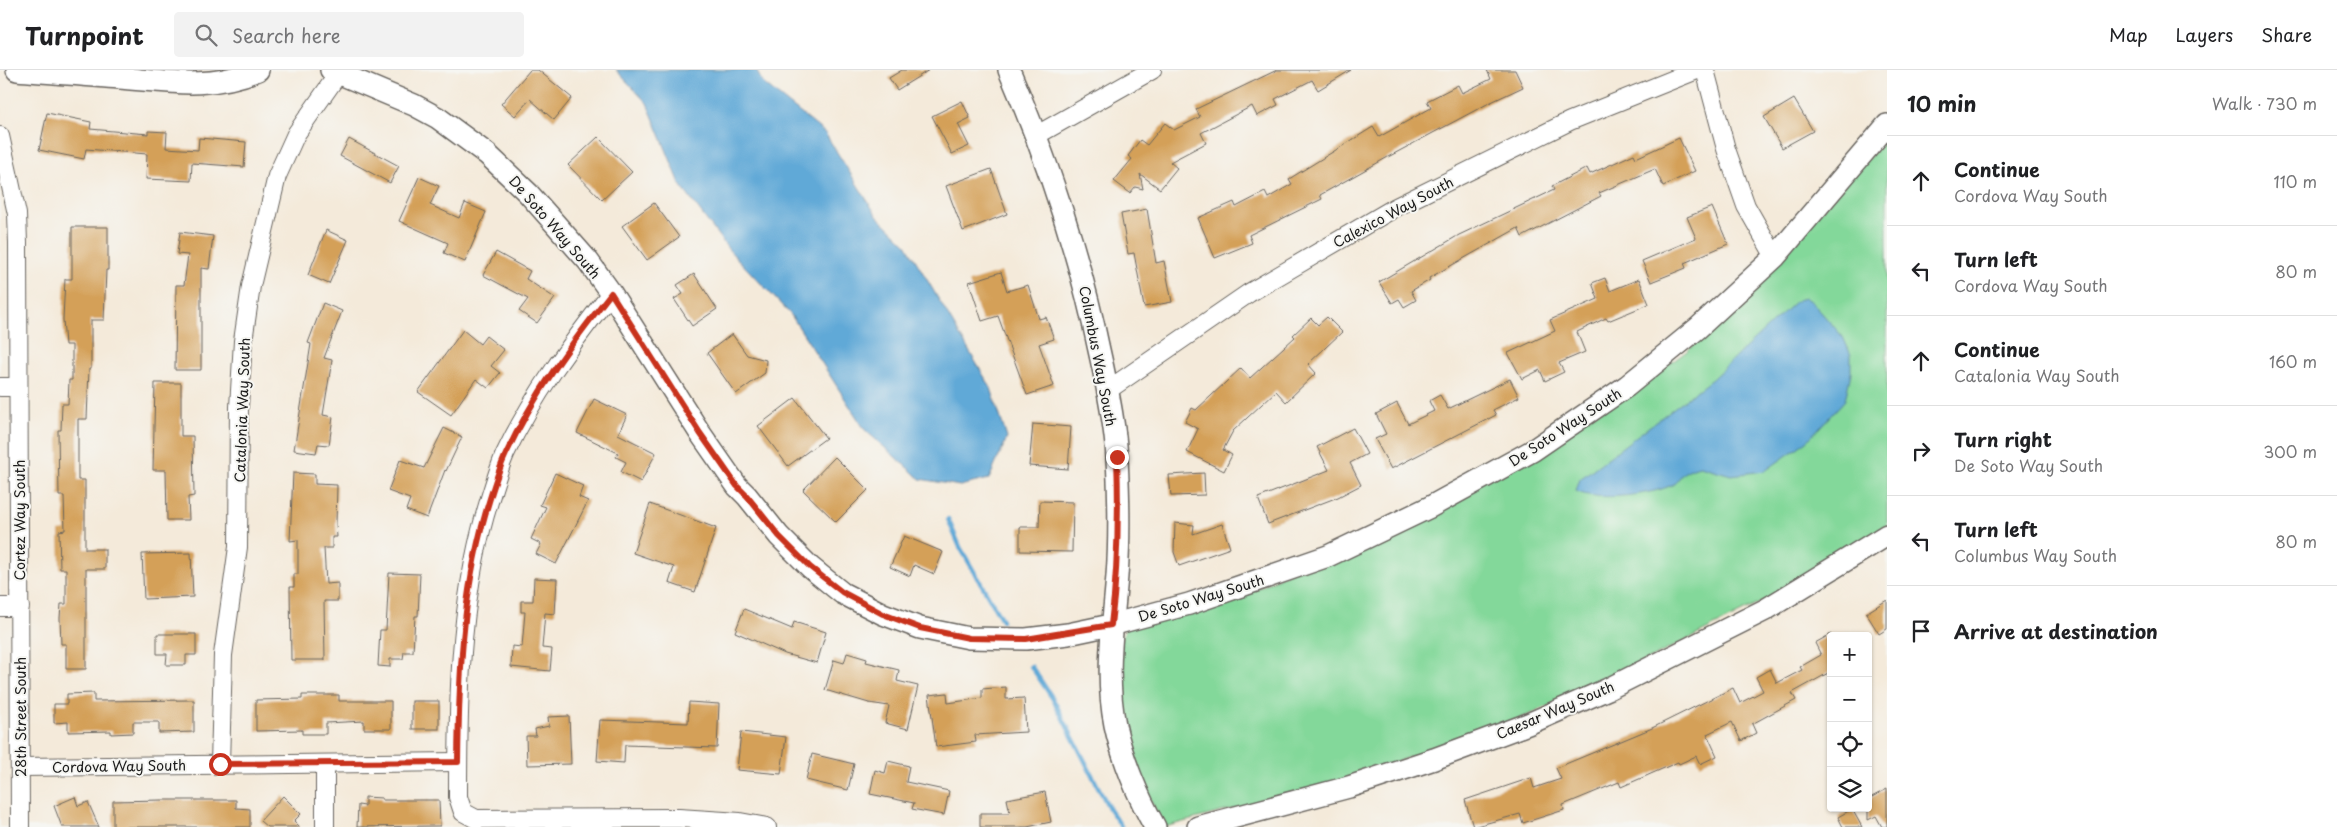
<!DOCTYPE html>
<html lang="en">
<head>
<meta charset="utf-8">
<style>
  :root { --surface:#fff; --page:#f2f2f2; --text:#202124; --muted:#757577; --line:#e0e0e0 }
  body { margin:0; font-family:"Playpen Sans",sans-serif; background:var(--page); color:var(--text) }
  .controls { position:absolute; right:15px; bottom:15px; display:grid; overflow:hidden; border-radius:5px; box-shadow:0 1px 4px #0004 }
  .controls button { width:45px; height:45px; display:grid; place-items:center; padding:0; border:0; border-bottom:1px solid var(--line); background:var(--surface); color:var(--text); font:25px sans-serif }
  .stop { position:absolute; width:15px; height:15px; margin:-11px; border:4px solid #c8321e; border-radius:50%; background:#fff }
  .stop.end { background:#c8321e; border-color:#fff; box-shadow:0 1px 5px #0008 }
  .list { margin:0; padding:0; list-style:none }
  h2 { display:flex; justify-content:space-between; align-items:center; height:65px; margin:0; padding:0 20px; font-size:21px }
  h2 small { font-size:16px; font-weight:400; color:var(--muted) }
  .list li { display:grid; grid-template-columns:32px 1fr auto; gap:15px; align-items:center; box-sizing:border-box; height:90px; padding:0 20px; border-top:1px solid var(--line) }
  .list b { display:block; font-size:19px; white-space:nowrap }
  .list p { margin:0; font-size:16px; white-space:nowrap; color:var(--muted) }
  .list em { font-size:16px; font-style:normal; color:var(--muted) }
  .icon { flex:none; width:28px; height:28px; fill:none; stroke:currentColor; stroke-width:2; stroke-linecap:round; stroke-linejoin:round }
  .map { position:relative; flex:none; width:1887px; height:757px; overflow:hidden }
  header { display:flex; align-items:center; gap:30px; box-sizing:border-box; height:70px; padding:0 25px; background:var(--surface); border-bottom:1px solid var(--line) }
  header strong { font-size:24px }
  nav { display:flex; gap:28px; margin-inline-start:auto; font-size:18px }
  .search { width:350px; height:45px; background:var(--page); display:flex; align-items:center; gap:12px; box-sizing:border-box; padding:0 18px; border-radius:5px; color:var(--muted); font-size:19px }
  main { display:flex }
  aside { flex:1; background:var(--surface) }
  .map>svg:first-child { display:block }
  .green { fill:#83d89a; stroke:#507a5b }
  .water { fill:#60a9d7; stroke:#3e627a }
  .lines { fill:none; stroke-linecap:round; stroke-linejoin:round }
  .stream { stroke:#60a9d7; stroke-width:4.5 }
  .building { fill:#d4a058 }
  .minor-casing { stroke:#68645e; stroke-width:20 }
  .tertiary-casing { stroke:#68645e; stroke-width:24 }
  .minor { stroke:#fff; stroke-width:18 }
  .tertiary { stroke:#fff; stroke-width:21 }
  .route { stroke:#c8321e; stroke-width:6 }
  .labels { text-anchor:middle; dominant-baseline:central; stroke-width:4; stroke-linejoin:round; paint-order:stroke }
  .street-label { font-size:14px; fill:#1c1c1c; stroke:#f6f6f2 }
</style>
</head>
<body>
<header>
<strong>Turnpoint</strong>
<div class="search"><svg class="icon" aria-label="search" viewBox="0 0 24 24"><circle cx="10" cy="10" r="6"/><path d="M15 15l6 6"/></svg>Search here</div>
<nav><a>Map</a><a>Layers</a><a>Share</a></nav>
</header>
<main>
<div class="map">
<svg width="1887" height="757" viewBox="0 0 1887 757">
  <rect width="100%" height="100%" fill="#f6f6f2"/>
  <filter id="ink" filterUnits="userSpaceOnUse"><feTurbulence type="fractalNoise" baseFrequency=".02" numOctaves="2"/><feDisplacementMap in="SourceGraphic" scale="10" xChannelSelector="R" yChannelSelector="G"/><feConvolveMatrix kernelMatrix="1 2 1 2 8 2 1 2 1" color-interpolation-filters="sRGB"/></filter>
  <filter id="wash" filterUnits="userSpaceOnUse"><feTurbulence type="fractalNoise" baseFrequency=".0096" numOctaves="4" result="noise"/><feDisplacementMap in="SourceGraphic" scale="20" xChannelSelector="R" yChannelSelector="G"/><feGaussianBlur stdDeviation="1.12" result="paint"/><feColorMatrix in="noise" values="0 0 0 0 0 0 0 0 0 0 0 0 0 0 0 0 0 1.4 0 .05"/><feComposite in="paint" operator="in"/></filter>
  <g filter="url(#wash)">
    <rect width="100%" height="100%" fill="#f4eada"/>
    <path class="green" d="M1887 68V455L1762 532 1605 611 1526 646 1347 709 1164 757C1156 740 1145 722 1140 704 1129 670 1108 589 1126 558L1259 518 1619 331 1687 281 1723 248Z"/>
    <g class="water">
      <polygon points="616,0 756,0 763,13 825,63 877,146 906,174 991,318 1007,368 989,409 960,416 920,409 865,360 791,245 729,180 681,116 647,33"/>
      <path d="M1805 228 1812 232 1843 267 1851 285V303L1845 330 1807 371 1765 401 1731 405 1700 396C1695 397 1690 399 1685 402 1680 405 1677 413 1672 415 1652 425 1595 432 1576 421L1580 409 1712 309 1797 230Z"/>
    </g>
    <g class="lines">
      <g class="stream">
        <polyline points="948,449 960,477 1002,550"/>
        <polyline points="1031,596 1053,629 1110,740 1121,756"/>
      </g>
    </g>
    <g id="blocks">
      <g class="building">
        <polygon points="530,0 538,0 572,28 554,50 530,29 515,46 501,34"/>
        <polygon points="902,0 929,0 897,20 889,8"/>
        <polygon points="1277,0 1351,0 1318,20 1312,10 1275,29 1278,35 1257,46 1252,36 1201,63 1206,73 1170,92 1177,98 1160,119 1140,104 1143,119 1135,117 1130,123 1114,111 1132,89 1128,86 1140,70 1147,75 1165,53 1174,60 1200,47 1196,39"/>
        <polygon points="1487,0 1515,0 1523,17 1489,33 1388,87 1320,125 1322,129 1249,165 1252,173 1215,188 1198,148 1234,132 1236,137 1265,122 1268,128 1292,114 1289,109 1373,57 1379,67 1431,38 1427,31 1458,15 1462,23 1491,9"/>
        <polygon points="1794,29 1813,61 1782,78 1764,47"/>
        <polygon points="962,31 970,48 958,54 969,76 952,84 932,46"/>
        <polygon points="47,43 91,52 90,59 148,64 148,61 167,62 166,78 198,80 199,68 246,72 244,97 192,93 191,111 146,109 147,84 86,79 84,89 39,80"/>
        <polygon points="598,67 632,102 602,130 568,95"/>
        <polygon points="1679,68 1695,101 1663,116 1655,99 1599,123 1601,126 1522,167 1518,158 1429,208 1430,210 1411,221 1416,230 1404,237 1399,229 1392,233 1379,212 1459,165 1554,120 1552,116 1587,98 1590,104 1634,84 1636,88"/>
        <polygon points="349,69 399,96 390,113 340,86"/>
        <polygon points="991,99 1007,144 963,161 946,116"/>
        <polygon points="419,107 439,116 430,135 459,148 465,133 486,142 465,192 444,183 448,173 399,151"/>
        <polygon points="654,133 679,167 647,190 622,156"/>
        <polygon points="1712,137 1728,174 1684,193 1686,198 1651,212 1642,191 1696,168 1687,147"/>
        <polygon points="1147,139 1156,193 1164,191 1172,232 1144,237 1134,183 1128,184 1121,144"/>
        <polygon points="72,157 108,157 108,200 106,200 104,250 91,250 91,299 89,299 87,349 78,349 78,410 85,410 85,479 105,479 105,499 86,499 86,599 66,599 66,574 61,574 60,548 61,534 66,534 66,499 60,499 59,461 65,460 64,426 59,426 58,360 61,360 62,334 68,334 69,310 72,310 72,275 65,275 63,249 65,209 72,209"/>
        <polygon points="326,160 348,170 329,214 308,205"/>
        <polygon points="180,162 213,166 209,199 201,198 201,300 175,300 176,215 184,215 188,185 177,184"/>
        <polygon points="496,182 530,201 526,209 555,228 537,253 519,241 528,229 483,205"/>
        <polygon points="1001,202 1007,221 1028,215 1039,249 1046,247 1054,269 1039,274 1054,316 1027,325 998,246 982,251 969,212"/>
        <polygon points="694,204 717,239 692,256 674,229 683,224 677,215"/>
        <polygon points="1605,208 1610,221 1639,209 1649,234 1608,251 1606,248 1577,262 1585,282 1559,293 1564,302 1545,311 1540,300 1522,309 1508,283 1555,261 1550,250 1598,229 1592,213"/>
        <polygon points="323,233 342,241 324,288 332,290 323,345 333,347 329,375 318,374 316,383 294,380 311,274 308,273"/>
        <polygon points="1327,247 1342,262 1308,294 1316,303 1286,332 1276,321 1233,361 1223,380 1232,385 1224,401 1187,382 1198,359 1185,352 1192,338 1196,340 1241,298 1250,308 1295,267 1293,265 1311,248 1318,255"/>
        <polygon points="463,260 480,274 486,266 504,280 491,296 500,303 488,318 476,309 451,345 418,322"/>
        <polygon points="732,264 747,285 766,290 765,303 736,324 707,283"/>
        <polygon points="1510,309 1519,327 1493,340 1496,345 1391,399 1375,369 1386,364 1376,344 1397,333 1408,354 1434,341 1429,331 1440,325 1448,339"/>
        <polygon points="155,313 181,313 181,366 193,366 194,426 188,427 189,450 167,450 166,400 153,400"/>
        <polygon points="795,328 826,368 788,396 758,356"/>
        <polygon points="594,329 627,345 618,364 656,383 641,412 621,402 626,392 616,387 618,383 577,363"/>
        <polygon points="1033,354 1071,357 1068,399 1029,396"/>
        <polygon points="444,358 462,367 446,401 445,400 427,448 406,440 410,429 388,421 400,390 424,398"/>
        <polygon points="1353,358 1367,384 1350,393 1361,415 1338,427 1268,454 1258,428 1329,400 1317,377"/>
        <polygon points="835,387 868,420 836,452 803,420"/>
        <polygon points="293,403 315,404 315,414 337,415 336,454 337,467 332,467 332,478 324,478 326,514 338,513 338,531 324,531 325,590 291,590 290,517 294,517 294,504 298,504 298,470 290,471"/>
        <polygon points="555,403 583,416 579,427 588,431 556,494 536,484 541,474 531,469 546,437 540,435"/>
        <polygon points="1204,403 1205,425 1171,426 1169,405"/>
        <polygon points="1040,431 1073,432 1072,482 1020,481 1020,457 1039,457"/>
        <polygon points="650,434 716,458 695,522 669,513 674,497 633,483"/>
        <polygon points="1175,453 1194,455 1193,464 1222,454 1230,478 1179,496 1174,482"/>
        <polygon points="904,466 943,482 934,504 914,495 910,506 890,497"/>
        <polygon points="191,483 193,527 144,529 142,484"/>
        <polygon points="389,503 420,504 418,546 415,546 413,582 404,582 403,589 390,589 390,597 378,596 380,560 386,560"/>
        <polygon points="534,508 557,509 555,544 545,543 542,578 552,579 550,601 511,597 512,576 522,577 525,542 521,542 521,531 533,531"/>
        <polygon points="1887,530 1887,559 1879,564 1866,543"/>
        <polygon points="744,539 792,559 794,552 826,562 817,593 785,584 735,562"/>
        <polygon points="157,564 196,564 196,585 186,585 186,595 166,595 167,584 157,584"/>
        <polygon points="1831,564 1831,604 1830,602 1792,623 1796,630 1752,654 1756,663 1741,671 1732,652 1707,664 1717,686 1700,694 1696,686 1679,694 1678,692 1621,717 1619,712 1563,735 1564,740 1523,753 1520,744 1473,757 1465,730 1531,708 1534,718 1561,709 1556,698 1650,659 1733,618 1740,633 1763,621 1756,607 1770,599 1777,613 1802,600 1800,597 1821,585 1815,573"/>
        <polygon points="847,583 867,589 866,592 899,600 897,611 918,616 908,659 885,653 889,636 869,633 825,620 834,590 844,593"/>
        <polygon points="1006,617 1006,629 1024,628 1026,662 975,665 976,672 936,677 929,625 947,623 948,633 982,628 982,619"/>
        <polygon points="94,623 94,631 194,630 194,662 159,663 159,652 133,652 133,663 111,664 111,661 68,662 68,652 54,653 54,634 67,634 67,624"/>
        <polygon points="302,625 339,625 339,631 391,631 391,659 364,659 364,651 326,653 326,664 302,664 302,660 256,661 256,630 302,629"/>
        <rect x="412" y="631" width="27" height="28"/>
        <polygon points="689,632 719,634 717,678 625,675 624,693 597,691 600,650 688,653"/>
        <polygon points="569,646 571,694 527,695 526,666 536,666 535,659 549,656 548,647"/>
        <polygon points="741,662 786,667 781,704 737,700"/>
        <polygon points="812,684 854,694 848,720 806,710"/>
        <polygon points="888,691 909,696 906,712 949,721 944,745 912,739 914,733 870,724 875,700 885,703"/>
        <polygon points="1887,719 1887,757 1882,757 1876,746 1868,750 1868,729"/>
        <polygon points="1045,722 1051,752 1027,757 980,757 980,743 1010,743 1007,729"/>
        <polygon points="283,726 301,744 294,751 300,757 267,757 260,751"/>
        <polygon points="75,727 78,736 88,732 99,757 62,757 54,736"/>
        <polygon points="365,727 382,728 382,730 439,730 440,756 357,757 358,735 365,736"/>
        <polygon points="161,730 236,730 236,738 250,739 250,757 113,757 113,731"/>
        <polygon points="1852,739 1862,757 1843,757 1838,747"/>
      </g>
    </g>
  </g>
  <g filter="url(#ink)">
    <use href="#blocks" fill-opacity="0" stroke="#68645e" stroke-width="1"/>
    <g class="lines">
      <defs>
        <g id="minor">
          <polyline points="1705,0 1726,79 1746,136 1775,187"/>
          <polyline points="1037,65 1152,0"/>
          <polyline points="0,66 17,144 18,173 20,757"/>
          <path d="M611 223C571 274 533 325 505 384 497 403 491 425 485 445 459 538 458 632 458 727L463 742 476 749 679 748 740 752 767 757"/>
          <polyline points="0,317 18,317"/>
          <polyline points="1108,320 1249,223 1396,137 1570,51 1697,0"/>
          <polyline points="0,537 20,537"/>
          <polyline points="220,694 223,585 238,477 239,337 243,271 251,216 277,106 296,64 338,4"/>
          <polyline points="325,694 325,757"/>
          <polyline points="20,697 458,692"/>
        </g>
        <g id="tertiary">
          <path d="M17 0C51 3 85 5 119 8 169 12 210 20 258 0"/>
          <polyline points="331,0 414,35 438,48 487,84 528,123 588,191 611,223 700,363 737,416 747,426 779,466 810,497 842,523 883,544 920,558 969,568 1026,569 1068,564 1111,555 1189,534 1328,486 1430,437 1532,381 1627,316 1698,258 1775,187 1887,55"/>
          <path d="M1009 0C1048 91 1079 183 1099 280 1107 315 1115 352 1117 388 1119 427 1120 467 1117 506 1113 555 1105 606 1115 655 1122 688 1138 727 1155 757"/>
          <polyline points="1198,757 1349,717 1434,689 1528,654 1608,619 1765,540 1887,465"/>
        </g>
      </defs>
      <use href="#minor" class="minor-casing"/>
      <use href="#tertiary" class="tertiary-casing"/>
      <use href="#minor" class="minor"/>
      <use href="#tertiary" class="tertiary"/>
    </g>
  </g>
  <g class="lines" filter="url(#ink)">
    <path class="route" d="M220 694 458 692C459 608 462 526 485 445 491 425 497 403 506 384 534 324 570 275 611 223L700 363 737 416 747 426 779 466 810 497 842 522 883 544 920 558 969 568 1026 569 1111 555C1118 499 1119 443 1117 387"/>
  </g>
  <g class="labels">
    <g class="street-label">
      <text transform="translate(1393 142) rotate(-28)">Calexico Way South</text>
      <text transform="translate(555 157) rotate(49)">De Soto Way South</text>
      <text transform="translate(1098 286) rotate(79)">Columbus Way South</text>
      <text transform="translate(242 340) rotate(-88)">Catalonia Way South</text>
      <text transform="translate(1565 357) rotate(-33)">De Soto Way South</text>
      <text transform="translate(19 450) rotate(-90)">Cortez Way South</text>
      <text transform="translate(1201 528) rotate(-17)">De Soto Way South</text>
      <text transform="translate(1555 640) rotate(-23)">Caesar Way South</text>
      <text transform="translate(20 647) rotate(-90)">28th Street South</text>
      <text transform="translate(119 696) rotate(-1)">Cordova Way South</text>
    </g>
  </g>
</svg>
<div class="controls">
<button>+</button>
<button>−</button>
<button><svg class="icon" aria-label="locate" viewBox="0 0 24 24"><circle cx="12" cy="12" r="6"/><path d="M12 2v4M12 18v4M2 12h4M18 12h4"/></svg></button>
<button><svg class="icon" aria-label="layers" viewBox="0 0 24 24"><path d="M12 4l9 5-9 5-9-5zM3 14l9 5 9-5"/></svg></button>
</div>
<div class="stop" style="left:220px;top:694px"></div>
<div class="stop end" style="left:1117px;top:387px"></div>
</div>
<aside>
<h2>10 min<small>Walk · 730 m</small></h2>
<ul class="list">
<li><svg class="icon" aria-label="ahead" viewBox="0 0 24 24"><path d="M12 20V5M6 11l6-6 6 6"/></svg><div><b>Continue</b><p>Cordova Way South</p></div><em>110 m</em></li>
<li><svg class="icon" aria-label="left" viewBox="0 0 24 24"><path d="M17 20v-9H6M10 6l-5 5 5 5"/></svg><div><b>Turn left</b><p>Cordova Way South</p></div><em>80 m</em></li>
<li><svg class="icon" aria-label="ahead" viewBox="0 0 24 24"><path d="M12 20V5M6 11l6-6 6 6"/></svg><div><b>Continue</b><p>Catalonia Way South</p></div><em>160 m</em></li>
<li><svg class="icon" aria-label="right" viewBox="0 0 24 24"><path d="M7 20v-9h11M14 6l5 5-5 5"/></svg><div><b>Turn right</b><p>De Soto Way South</p></div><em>300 m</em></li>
<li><svg class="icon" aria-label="left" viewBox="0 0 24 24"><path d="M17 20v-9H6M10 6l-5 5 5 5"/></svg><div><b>Turn left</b><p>Columbus Way South</p></div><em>80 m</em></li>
<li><svg class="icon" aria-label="arrive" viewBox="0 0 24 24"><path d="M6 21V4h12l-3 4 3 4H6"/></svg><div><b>Arrive at destination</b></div></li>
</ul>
</aside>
</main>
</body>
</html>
